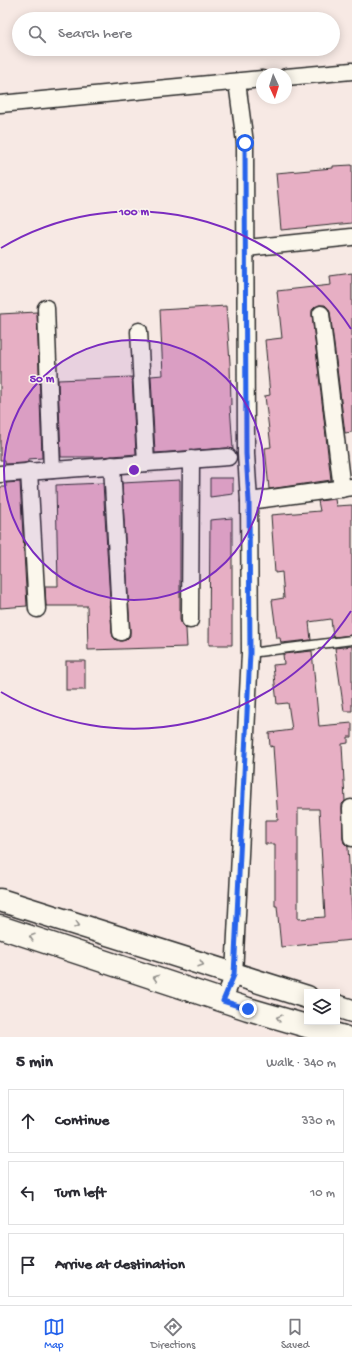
<!DOCTYPE html>
<html lang="en">
<head>
<meta charset="utf-8">
<style>
  :root { --surface:#fff; --page:#f7f7f7; --text:#2b2b33; --muted:#7c7c81; --line:#e1e1e2; --accent:#2563eb }
  body { margin:0; font-family:"Gochi Hand",sans-serif; background:var(--page); color:var(--text) }
  .controls { position:absolute; right:12px; bottom:12px; display:grid; overflow:hidden; border-radius:0px; box-shadow:0 2px 10px #0003 }
  .controls button { width:36px; height:36px; display:grid; place-items:center; padding:0; border:0; border-bottom:1px solid var(--line); background:var(--surface); color:var(--text); font:20px sans-serif }
  .compass { position:absolute; left:256px; top:68px; width:36px; height:36px; border-radius:50%; background:var(--surface); box-shadow:0 2px 10px #0003; rotate:176deg }
  .stop { position:absolute; width:12px; height:12px; margin:-9px; border:3px solid #2563eb; border-radius:50%; background:#fff }
  .stop.end { background:#2563eb; border-color:#fff; box-shadow:0 1px 4px #0008 }
  .list { margin:0; padding:0; list-style:none }
  h2 { display:flex; justify-content:space-between; align-items:center; height:52px; margin:0; padding:0 16px; font-size:17px }
  h2 small { font-size:13px; font-weight:400; color:var(--muted) }
  .list li { display:grid; grid-template-columns:26px 1fr auto; gap:12px; align-items:center; box-sizing:border-box; height:64px; margin:0 8px 8px; padding:0 8px; border:1px solid var(--line); border-radius:0px }
  .list b { display:block; font-size:15px; white-space:nowrap }
  .list em { font-size:13px; font-style:normal; color:var(--muted) }
  .icon { flex:none; width:22px; height:22px; fill:none; stroke:currentColor; stroke-width:2; stroke-linecap:round; stroke-linejoin:round }
  .map { position:relative; flex:none; width:352px; height:1037px; overflow:hidden }
  .search { position:absolute; background:var(--surface); box-shadow:0 2px 10px #0003; left:12px; right:12px; top:12px; height:44px; display:flex; align-items:center; gap:10px; box-sizing:border-box; padding:0 14px; border-radius:22px; color:var(--muted); font-size:15px }
  .sheet { height:268px; background:var(--surface) }
  nav { display:flex; justify-content:space-around; align-items:center; box-sizing:border-box; height:56px; border-top:1px solid var(--line); background:var(--surface); font-size:11px; color:var(--muted) }
  nav a { display:grid; justify-items:center; gap:2px }
  nav .on { color:var(--accent) }
  .map>svg:first-child { display:block }
  .building { fill:#e7afc4; stroke:#2b2b2b; fill-rule:evenodd }
  .lines { fill:none; stroke-linecap:round; stroke-linejoin:round }
  .lane-casing { stroke:#2b2b2b; stroke-width:11 }
  .street-casing { stroke:#2b2b2b; stroke-width:19 }
  .secondary-casing { stroke:#2b2b2b; stroke-width:25 }
  .lane { stroke:#fbf7ec; stroke-width:8 }
  .street { stroke:#fbf7ec; stroke-width:16 }
  .secondary { stroke:#fbf7ec; stroke-width:22 }
  .oneway { stroke:#93918c }
  .route { stroke:#2563eb; stroke-width:5 }
  .ring { fill:none; stroke:#7b2cbf; stroke-width:2 }
  .centre { fill:#7b2cbf; stroke:#fbf7ec; stroke-width:2 }
  .ring-label { font-size:12px; text-anchor:middle; font-weight:bold; fill:#7b2cbf; stroke:#fbf7ec; stroke-width:3; stroke-linejoin:round; paint-order:stroke }
</style>
</head>
<body>
<div class="map">
<svg width="352" height="1037" viewBox="0 0 352 1037">
  <rect width="100%" height="100%" fill="#f7e9e4"/>
  <filter id="ink" filterUnits="userSpaceOnUse"><feTurbulence type="fractalNoise" baseFrequency=".025" numOctaves="2"/><feDisplacementMap in="SourceGraphic" scale="8" xChannelSelector="R" yChannelSelector="G"/><feConvolveMatrix kernelMatrix="1 2 1 2 8 2 1 2 1" color-interpolation-filters="sRGB"/></filter>
  <g filter="url(#ink)">
    <g class="building">
      <polygon points="352,165 352,223 281,230 276,173 333,168 333,166"/>
      <polygon points="352,273 352,432 345,433 330,312 328,308 325,305 319,305 315,307 312,310 312,315 331,480 269,489 265,448 271,447 265,396 270,395 265,340 282,338 277,291 331,285 330,276"/>
      <polygon points="226,306 230,363 231,405 230,405 233,449 227,448 155,453 151,376 163,375 160,310"/>
      <polygon points="37,312 42,458 28,459 28,462 25,463 5,464 5,460 0,460 0,314"/>
      <polygon points="132,377 136,454 101,457 61,457 58,380"/>
      <polygon points="210,478 233,478 233,494 210,497"/>
      <polygon points="180,480 180,620 182,625 186,629 187,647 88,650 87,606 46,606 45,586 58,586 56,485 103,483 112,633 113,637 116,640 121,641 126,640 130,636 130,631 122,483"/>
      <polygon points="20,482 27,606 0,608 0,487 6,487 6,483"/>
      <polygon points="335,499 336,506 352,505 352,635 333,637 331,619 309,622 311,640 281,643 280,638 277,638 272,600 284,598 282,572 275,573 271,515 320,511 318,501"/>
      <polygon points="232,518 232,645 209,645 210,520"/>
      <polygon points="352,646 352,711 344,711 335,648"/>
      <path d="M312 651 319 726 352 723V737H348V743L342 744 345 801 342 804V808L343 839 344 843 348 847 352 914V940L281 947 277 906H275V844H265V820H278L273 746 270 747 269 733 292 730 288 703 277 704 273 665 284 664 283 654ZM298 809H319L325 917 298 919Z"/>
      <rect x="66" y="661" width="19" height="29"/>
    </g>
    <g class="lines">
      <defs>
        <polyline id="lane" points="250,653 352,640"/>
        <g id="street">
          <polyline points="286,77 352,71"/>
          <polyline points="0,104 262,79"/>
          <polyline points="246,248 352,237"/>
          <polyline points="46,308 52,470"/>
          <polyline points="321,314 342,489"/>
          <polyline points="139,331 146,463"/>
          <polyline points="112,465 121,632"/>
          <polyline points="29,471 37,609"/>
          <polyline points="0,474 228,457"/>
          <polyline points="249,501 352,487"/>
          <polyline points="190,620 191,459"/>
          <polyline points="351,808 352,838"/>
          <polyline points="223,1001 234,975 250,653 249,501 246,454 245,143 237,82"/>
        </g>
        <g id="secondary">
          <polyline points="0,900 307,997"/>
          <polyline points="0,927 248,1009 344,1037"/>
          <polyline points="337,1006 352,1011"/>
        </g>
      </defs>
      <use href="#lane" class="lane-casing"/>
      <use href="#street" class="street-casing"/>
      <use href="#secondary" class="secondary-casing"/>
      <use href="#lane" class="lane"/>
      <use href="#street" class="street"/>
      <use href="#secondary" class="secondary"/>
    </g>
    <defs><path id="oneway-chevron" d="M-2-3.5L2.5 0L-2 3.5" fill="none" stroke-width="1.6" stroke-linecap="round" stroke-linejoin="round"/></defs>
    <g class="oneway">
      <use href="#oneway-chevron" transform="translate(77 925) rotate(18)"/>
      <use href="#oneway-chevron" transform="translate(32 937) rotate(-162)"/>
      <use href="#oneway-chevron" transform="translate(201 964) rotate(18)"/>
      <use href="#oneway-chevron" transform="translate(156 978) rotate(-162)"/>
      <use href="#oneway-chevron" transform="translate(279 1018) rotate(-164)"/>
    </g>
  </g>
  <g class="lines" filter="url(#ink)">
    <polyline class="route" points="245,143 246,454 249,501 250,653 234,975 223,1001 248,1009"/>
  </g>
  <circle cx="134" cy="470" r="130" fill="#7b2cbf" fill-opacity=".12"/>
  <g class="ring">
    <circle cx="134" cy="470" r="130"/>
    <path d="M351 611A259 259 0 0 1 1 692M1 248A259 259 0 0 1 351 329"/>
  </g>
  <circle cx="134" cy="470" r="6" class="centre"/>
  <g class="ring-label">
    <text x="134" y="215">100 m</text>
    <text x="42" y="382">50 m</text>
  </g>
</svg>
<div class="controls">
<button><svg class="icon" aria-label="layers" viewBox="0 0 24 24"><path d="M12 4l9 5-9 5-9-5zM3 14l9 5 9-5"/></svg></button>
</div>
<svg class="compass" viewBox="-18 -18 36 36"><path d="M0-13l5 13h-10z" fill="#e53935"/><path d="M0 13l5-13h-10z" fill="#7c7c81"/></svg>
<div class="stop" style="left:245px;top:143px"></div>
<div class="stop end" style="left:248px;top:1009px"></div>
<div class="search"><svg class="icon" aria-label="search" viewBox="0 0 24 24"><circle cx="10" cy="10" r="6"/><path d="M15 15l6 6"/></svg>Search here</div>
</div>
<section class="sheet">
<h2>5 min<small>Walk · 340 m</small></h2>
<ul class="list">
<li><svg class="icon" aria-label="ahead" viewBox="0 0 24 24"><path d="M12 20V5M6 11l6-6 6 6"/></svg><div><b>Continue</b></div><em>330 m</em></li>
<li><svg class="icon" aria-label="left" viewBox="0 0 24 24"><path d="M17 20v-9H6M10 6l-5 5 5 5"/></svg><div><b>Turn left</b></div><em>10 m</em></li>
<li><svg class="icon" aria-label="arrive" viewBox="0 0 24 24"><path d="M6 21V4h12l-3 4 3 4H6"/></svg><div><b>Arrive at destination</b></div></li>
</ul>
</section>
<nav>
<a class="on"><svg class="icon" aria-label="map" viewBox="0 0 24 24"><path d="M3 6l6-2 6 2 6-2v14l-6 2-6-2-6 2zM9 4v14M15 6v14"/></svg>Map</a>
<a><svg class="icon" aria-label="directions" viewBox="0 0 24 24"><path d="M12 3l9 9-9 9-9-9zM9 14v-3h6M13 9l2 2-2 2"/></svg>Directions</a>
<a><svg class="icon" aria-label="saved" viewBox="0 0 24 24"><path d="M7 4h10v16l-5-4-5 4z"/></svg>Saved</a>
</nav>
</body>
</html>
